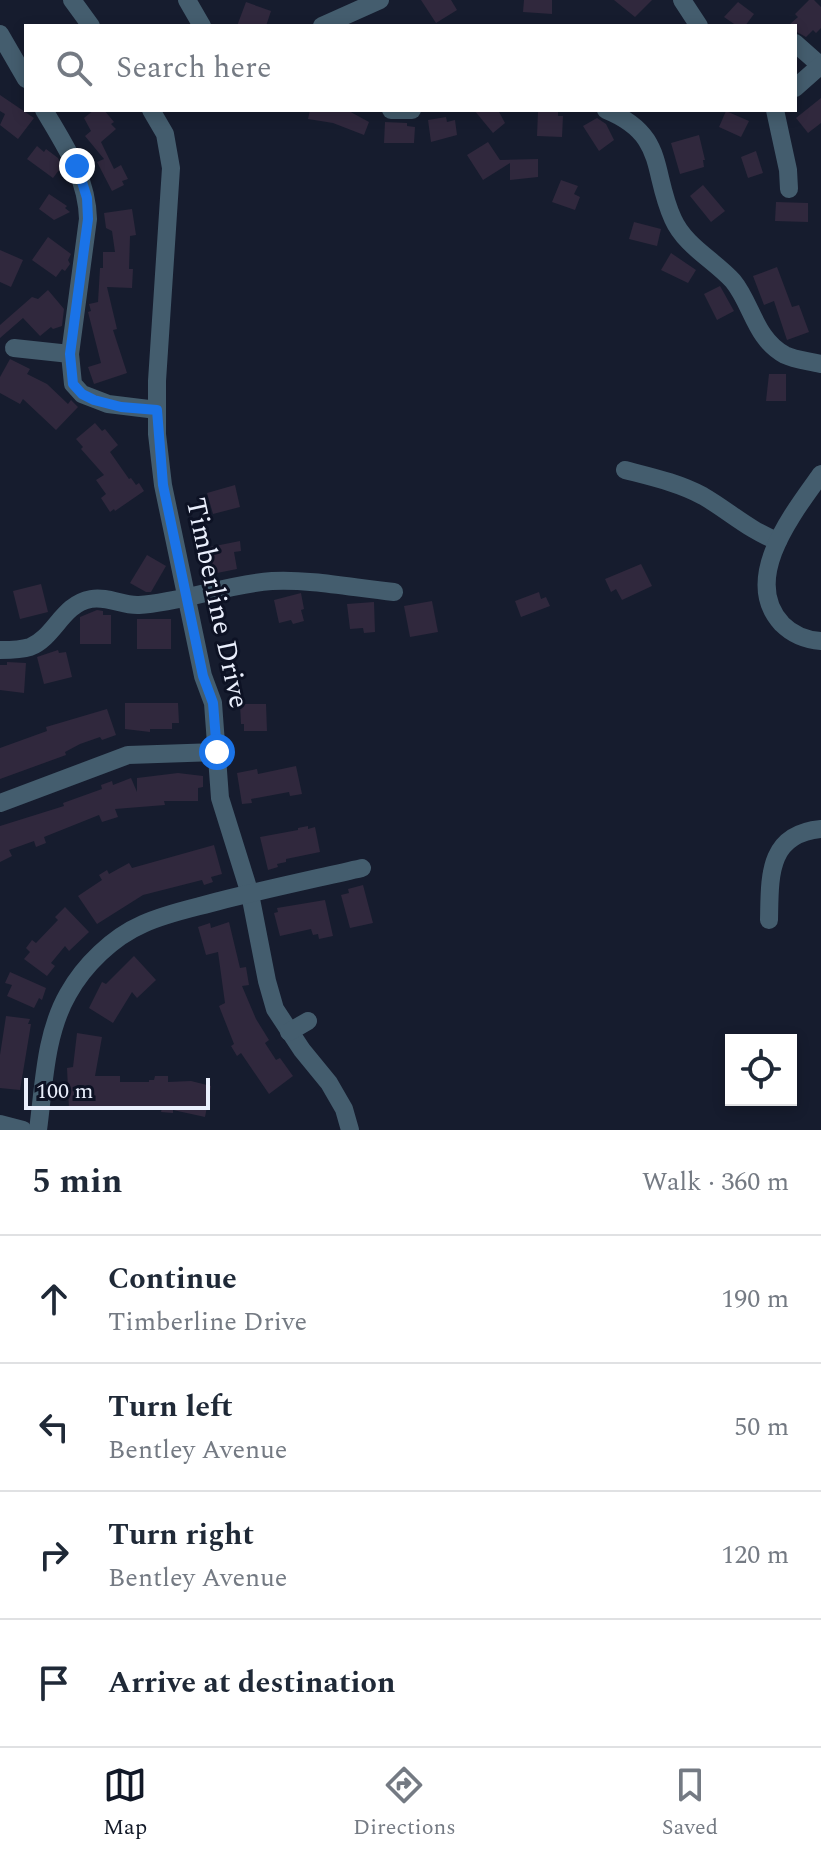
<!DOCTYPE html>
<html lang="en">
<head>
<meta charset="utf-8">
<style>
  :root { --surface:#fff; --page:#f2f2f3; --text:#1f2937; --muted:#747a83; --line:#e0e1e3; --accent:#111827 }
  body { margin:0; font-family:Spectral,serif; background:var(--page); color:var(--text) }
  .controls { position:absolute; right:24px; bottom:24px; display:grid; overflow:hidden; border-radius:0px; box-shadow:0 4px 12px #0003 }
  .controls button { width:72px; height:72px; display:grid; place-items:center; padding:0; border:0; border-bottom:2px solid var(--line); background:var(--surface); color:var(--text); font:40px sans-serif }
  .scale { position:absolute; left:24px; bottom:20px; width:186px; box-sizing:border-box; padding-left:8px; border:4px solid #eaeffc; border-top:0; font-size:22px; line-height:28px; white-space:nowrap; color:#eaeffc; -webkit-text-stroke:6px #0d1224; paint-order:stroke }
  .stop { position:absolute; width:24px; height:24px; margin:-18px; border:6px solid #1a73e8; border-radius:50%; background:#fff }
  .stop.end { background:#1a73e8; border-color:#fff; box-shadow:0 2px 8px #0008 }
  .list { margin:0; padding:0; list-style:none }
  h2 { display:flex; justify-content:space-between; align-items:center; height:104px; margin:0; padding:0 32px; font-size:34px }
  h2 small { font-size:26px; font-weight:400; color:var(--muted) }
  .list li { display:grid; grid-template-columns:52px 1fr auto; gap:24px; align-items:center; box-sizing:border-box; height:128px; padding:0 32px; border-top:2px solid var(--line) }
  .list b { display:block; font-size:30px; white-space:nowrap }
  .list p { margin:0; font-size:26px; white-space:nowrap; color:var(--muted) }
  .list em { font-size:26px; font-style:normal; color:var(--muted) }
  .icon { flex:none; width:44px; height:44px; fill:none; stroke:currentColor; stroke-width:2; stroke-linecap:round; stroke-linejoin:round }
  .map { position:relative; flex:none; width:821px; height:1130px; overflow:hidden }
  .search { position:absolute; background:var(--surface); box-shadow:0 4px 12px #0003; left:24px; right:24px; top:24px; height:88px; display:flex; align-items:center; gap:20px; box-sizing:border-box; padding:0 28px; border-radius:0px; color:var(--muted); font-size:30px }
  .sheet { height:616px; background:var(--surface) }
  nav { display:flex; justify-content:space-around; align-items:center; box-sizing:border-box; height:112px; border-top:2px solid var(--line); background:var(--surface); font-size:22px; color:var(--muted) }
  nav a { display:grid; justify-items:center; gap:4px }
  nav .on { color:var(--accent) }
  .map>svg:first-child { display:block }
  .building { fill:#30283d }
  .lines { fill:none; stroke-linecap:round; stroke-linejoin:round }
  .minor { stroke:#445d6e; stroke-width:18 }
  .route { stroke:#1a73e8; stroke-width:10 }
  .labels { text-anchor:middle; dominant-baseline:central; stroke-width:6; stroke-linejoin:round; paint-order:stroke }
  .street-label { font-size:28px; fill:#eaeffc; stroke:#0d1224 }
</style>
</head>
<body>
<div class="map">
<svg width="821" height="1130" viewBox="0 0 821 1130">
  <rect width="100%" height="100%" fill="#161c2e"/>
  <g class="building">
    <polygon points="421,0 451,0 457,10 436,23"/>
    <polygon points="524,0 552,0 552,14 523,12"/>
    <polygon points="614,0 652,0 635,17"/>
    <polygon points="809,0 814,0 821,7 821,28 816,33 813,30 806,37 795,31 795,26 788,26 798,17 795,14"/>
    <polygon points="246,2 271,11 266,26 237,26"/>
    <polygon points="738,2 754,14 745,26 737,26 724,17"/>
    <polygon points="0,95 34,118 18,139 0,125 5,114 0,111"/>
    <polygon points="821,98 821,123 808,133 796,118"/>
    <polygon points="94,110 104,110 114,122 111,124 116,129 101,142 114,169 121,165 128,179 122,181 124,185 112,191 97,162 104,159 85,136 91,131 84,118"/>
    <polygon points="310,110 347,110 369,122 364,135 333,123 308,119"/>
    <polygon points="474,110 498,110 505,123 493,133"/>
    <polygon points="540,110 558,112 558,116 563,116 562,137 537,136 538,112"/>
    <polygon points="726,111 749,121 741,137 719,127"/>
    <polygon points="446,117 447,122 455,120 457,135 431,142 428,120"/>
    <polygon points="597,118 606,124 614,140 599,151 583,126"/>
    <polygon points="385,122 407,123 407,126 415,127 414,143 384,143"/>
    <polygon points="699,135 705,160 703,160 704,167 680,174 671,143"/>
    <polygon points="488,142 500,160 538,159 538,177 510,180 510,163 483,180 467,155"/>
    <polygon points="37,146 44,152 46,149 58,158 62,166 53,178 27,159"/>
    <polygon points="756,151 763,173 748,178 741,157"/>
    <polygon points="561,180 578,186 574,194 580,197 575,210 552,202"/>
    <polygon points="703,185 725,211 711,222 690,196"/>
    <polygon points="49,194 67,206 65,208 70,212 54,220 39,209"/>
    <polygon points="776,202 808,203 808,222 775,221"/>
    <polygon points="132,209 136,235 130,236 129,269 133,269 132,288 107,287 117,329 113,330 127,373 94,384 88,367 101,363 88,312 91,311 89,304 98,302 100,268 103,268 103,252 115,252 112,231 106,228 104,213"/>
    <polygon points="634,222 661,229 657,246 629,239"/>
    <polygon points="48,237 71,254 68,260 70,264 65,271 62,269 56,277 32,260"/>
    <polygon points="0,250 23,260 11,287 0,282"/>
    <polygon points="671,253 696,270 688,283 661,270"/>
    <polygon points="777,267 792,307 799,305 809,332 787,340 774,301 764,305 753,276"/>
    <polygon points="720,286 734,311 717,320 704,294"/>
    <polygon points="48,290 64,309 62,326 53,329 51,327 40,336 23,318 0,338 0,325 32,297 38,299"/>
    <polygon points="10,359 30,369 27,374 47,384 68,404 71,400 78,407 56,430 23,399 20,404 0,393 0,377"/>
    <polygon points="769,374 786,374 786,401 766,401"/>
    <polygon points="95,423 102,431 105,429 118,445 110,452 129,479 131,478 136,485 139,483 144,491 115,511 114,509 110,512 101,498 106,494 96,480 104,475 81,449 83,447 76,439"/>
    <polygon points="235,485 240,507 213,514 207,493"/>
    <polygon points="240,541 241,551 234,552 237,569 212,574 208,557 212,556 210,547"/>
    <polygon points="147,555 166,566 151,592 146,592 130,583"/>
    <polygon points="641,564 652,586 622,600 616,589 611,592 605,579"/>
    <polygon points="41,584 48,612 20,619 13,591"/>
    <polygon points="539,592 541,599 546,597 550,606 521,617 515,601"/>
    <polygon points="301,593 304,609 301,610 304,621 293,624 291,620 279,623 274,600"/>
    <polygon points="432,601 438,632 410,637 404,606"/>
    <polygon points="374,602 375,632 364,633 363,628 350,629 347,604"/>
    <polygon points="97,610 103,611 103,615 111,615 111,644 80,644 80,617"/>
    <rect x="137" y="619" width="34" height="30"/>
    <polygon points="58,650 59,653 66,652 72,677 44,684 37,657"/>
    <polygon points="7,662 26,663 24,693 0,690 0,665 7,665"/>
    <polygon points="125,703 178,703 179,723 172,723 172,729 150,729 150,732 125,729"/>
    <polygon points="240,704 266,704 267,731 244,731 244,724 241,724"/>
    <polygon points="107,709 116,735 102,740 100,737 80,744 65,752 66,755 0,779 0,748 47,731 46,727"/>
    <polygon points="296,766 302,794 290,796 289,792 251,799 252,803 242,804 237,773 257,769 258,774"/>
    <polygon points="178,773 203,776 203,787 198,788 198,801 164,801 165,805 115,809 118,817 102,822 99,815 44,837 46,843 36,847 34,841 9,850 12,856 0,862 0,826 64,806 63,803 102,789 101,785 112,781 113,785 131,778 137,792 137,778"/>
    <polygon points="308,826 308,829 315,827 320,852 286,859 286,862 277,864 278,867 268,870 260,837 298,830 298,828"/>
    <polygon points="214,845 222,874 211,877 213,882 204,885 202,880 143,895 97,924 78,896 102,880 99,875 107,870 109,874 129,863 132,868"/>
    <polygon points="363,885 373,923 350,928 341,895 349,893 348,889"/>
    <polygon points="325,900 333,936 319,939 318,934 313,935 311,929 280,936 274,913 278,912 277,908"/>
    <polygon points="65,907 89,932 69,951 65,946 51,963 55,966 47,976 24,959 30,952 26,948 32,940 36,943 58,920 55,917"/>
    <polygon points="229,922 240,968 246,967 249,985 242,986 256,1019 269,1040 265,1043 276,1060 280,1058 293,1076 269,1094 241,1053 237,1056 231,1046 234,1044 219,1006 225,1003 218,952 206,955 198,927 210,923 211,928"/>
    <polygon points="134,956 156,980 137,998 132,992 113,1023 89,1008 102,982 106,984"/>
    <polygon points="10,972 46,988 42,1000 39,998 34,1008 7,996 12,985 5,983"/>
    <polygon points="6,1016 30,1019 28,1024 31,1024 20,1090 0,1088 0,1055"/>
    <polygon points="77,1033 102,1037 95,1076 120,1076 120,1082 149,1082 149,1080 154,1080 155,1076 168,1076 168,1082 191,1081 211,1086 205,1117 173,1110 173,1113 161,1112 162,1108 124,1106 124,1110 107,1110 107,1108 69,1109 67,1068 73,1067"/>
  </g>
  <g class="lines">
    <g class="minor">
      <polyline points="72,0 91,26"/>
      <polyline points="187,0 202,26"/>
      <polyline points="682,0 699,26"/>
      <polyline points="322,26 380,0"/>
      <polyline points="0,34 26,79"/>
      <polyline points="795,43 820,65"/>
      <polyline points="795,88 821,65"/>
      <path d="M44 110C65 146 87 177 88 219L70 354 73 384 82 394 108 404 157 410"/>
      <polyline points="151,110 165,134 171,168 157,381 157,434 163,485 203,676 213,703 220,798 250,894 267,981 275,1009 302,1050 329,1083 344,1109 350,1130"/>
      <polyline points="391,110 412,110"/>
      <path d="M606 110C667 135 651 171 673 219 685 246 714 260 733 281 752 304 755 339 785 355 795 360 810 361 821 364"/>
      <polyline points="775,110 788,170 789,189"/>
      <polyline points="14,348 70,354"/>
      <path d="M625 470C652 477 679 483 703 496 729 511 750 531 778 541"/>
      <path d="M821 474C794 512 740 579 782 624 793 635 806 640 821 641"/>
      <path d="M0 650C10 650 21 650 30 647 55 637 62 604 91 599 108 596 123 606 139 605 184 602 227 584 272 581 311 579 354 588 394 592"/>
      <polyline points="0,803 128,755 217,752"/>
      <path d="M769 920C770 877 767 834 821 829"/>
      <polyline points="289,1032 308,1021"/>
      <polyline points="0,1124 23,1130"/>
      <path d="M38 1130C44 1085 45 1034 68 994 84 965 113 937 143 924 167 913 194 908 219 901 267 889 314 879 362 868"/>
    </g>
  </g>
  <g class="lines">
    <polyline class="route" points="77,166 87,198 88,219 70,354 73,384 82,394 94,400 121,407 157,410 163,485 203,676 213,703 217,752"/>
  </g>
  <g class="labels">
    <g class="street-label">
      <text transform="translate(217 603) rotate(78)">Timberline Drive</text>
    </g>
  </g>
</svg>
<div class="controls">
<button><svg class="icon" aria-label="locate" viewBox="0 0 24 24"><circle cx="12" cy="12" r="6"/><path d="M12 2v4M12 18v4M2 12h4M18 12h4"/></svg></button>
</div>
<div class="scale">100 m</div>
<div class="stop" style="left:217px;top:752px"></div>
<div class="stop end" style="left:77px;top:166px"></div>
<div class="search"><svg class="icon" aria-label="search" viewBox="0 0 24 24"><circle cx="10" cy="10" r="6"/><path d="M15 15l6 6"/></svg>Search here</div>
</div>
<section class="sheet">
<h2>5 min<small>Walk · 360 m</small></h2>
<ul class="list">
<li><svg class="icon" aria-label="ahead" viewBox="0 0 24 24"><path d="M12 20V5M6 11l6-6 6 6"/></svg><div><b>Continue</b><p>Timberline Drive</p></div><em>190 m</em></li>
<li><svg class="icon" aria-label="left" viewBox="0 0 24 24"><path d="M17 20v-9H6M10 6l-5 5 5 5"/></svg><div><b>Turn left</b><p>Bentley Avenue</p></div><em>50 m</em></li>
<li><svg class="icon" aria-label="right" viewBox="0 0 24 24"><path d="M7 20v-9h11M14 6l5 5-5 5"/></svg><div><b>Turn right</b><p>Bentley Avenue</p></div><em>120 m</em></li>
<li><svg class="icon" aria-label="arrive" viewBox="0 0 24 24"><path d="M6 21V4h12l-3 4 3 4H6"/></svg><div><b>Arrive at destination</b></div></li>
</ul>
</section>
<nav>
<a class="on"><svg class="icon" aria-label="map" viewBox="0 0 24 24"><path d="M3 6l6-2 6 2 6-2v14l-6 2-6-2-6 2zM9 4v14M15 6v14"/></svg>Map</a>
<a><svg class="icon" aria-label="directions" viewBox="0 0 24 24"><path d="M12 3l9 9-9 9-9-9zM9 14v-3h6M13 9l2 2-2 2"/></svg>Directions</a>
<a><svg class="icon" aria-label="saved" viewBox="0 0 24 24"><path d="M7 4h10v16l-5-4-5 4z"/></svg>Saved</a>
</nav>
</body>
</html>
